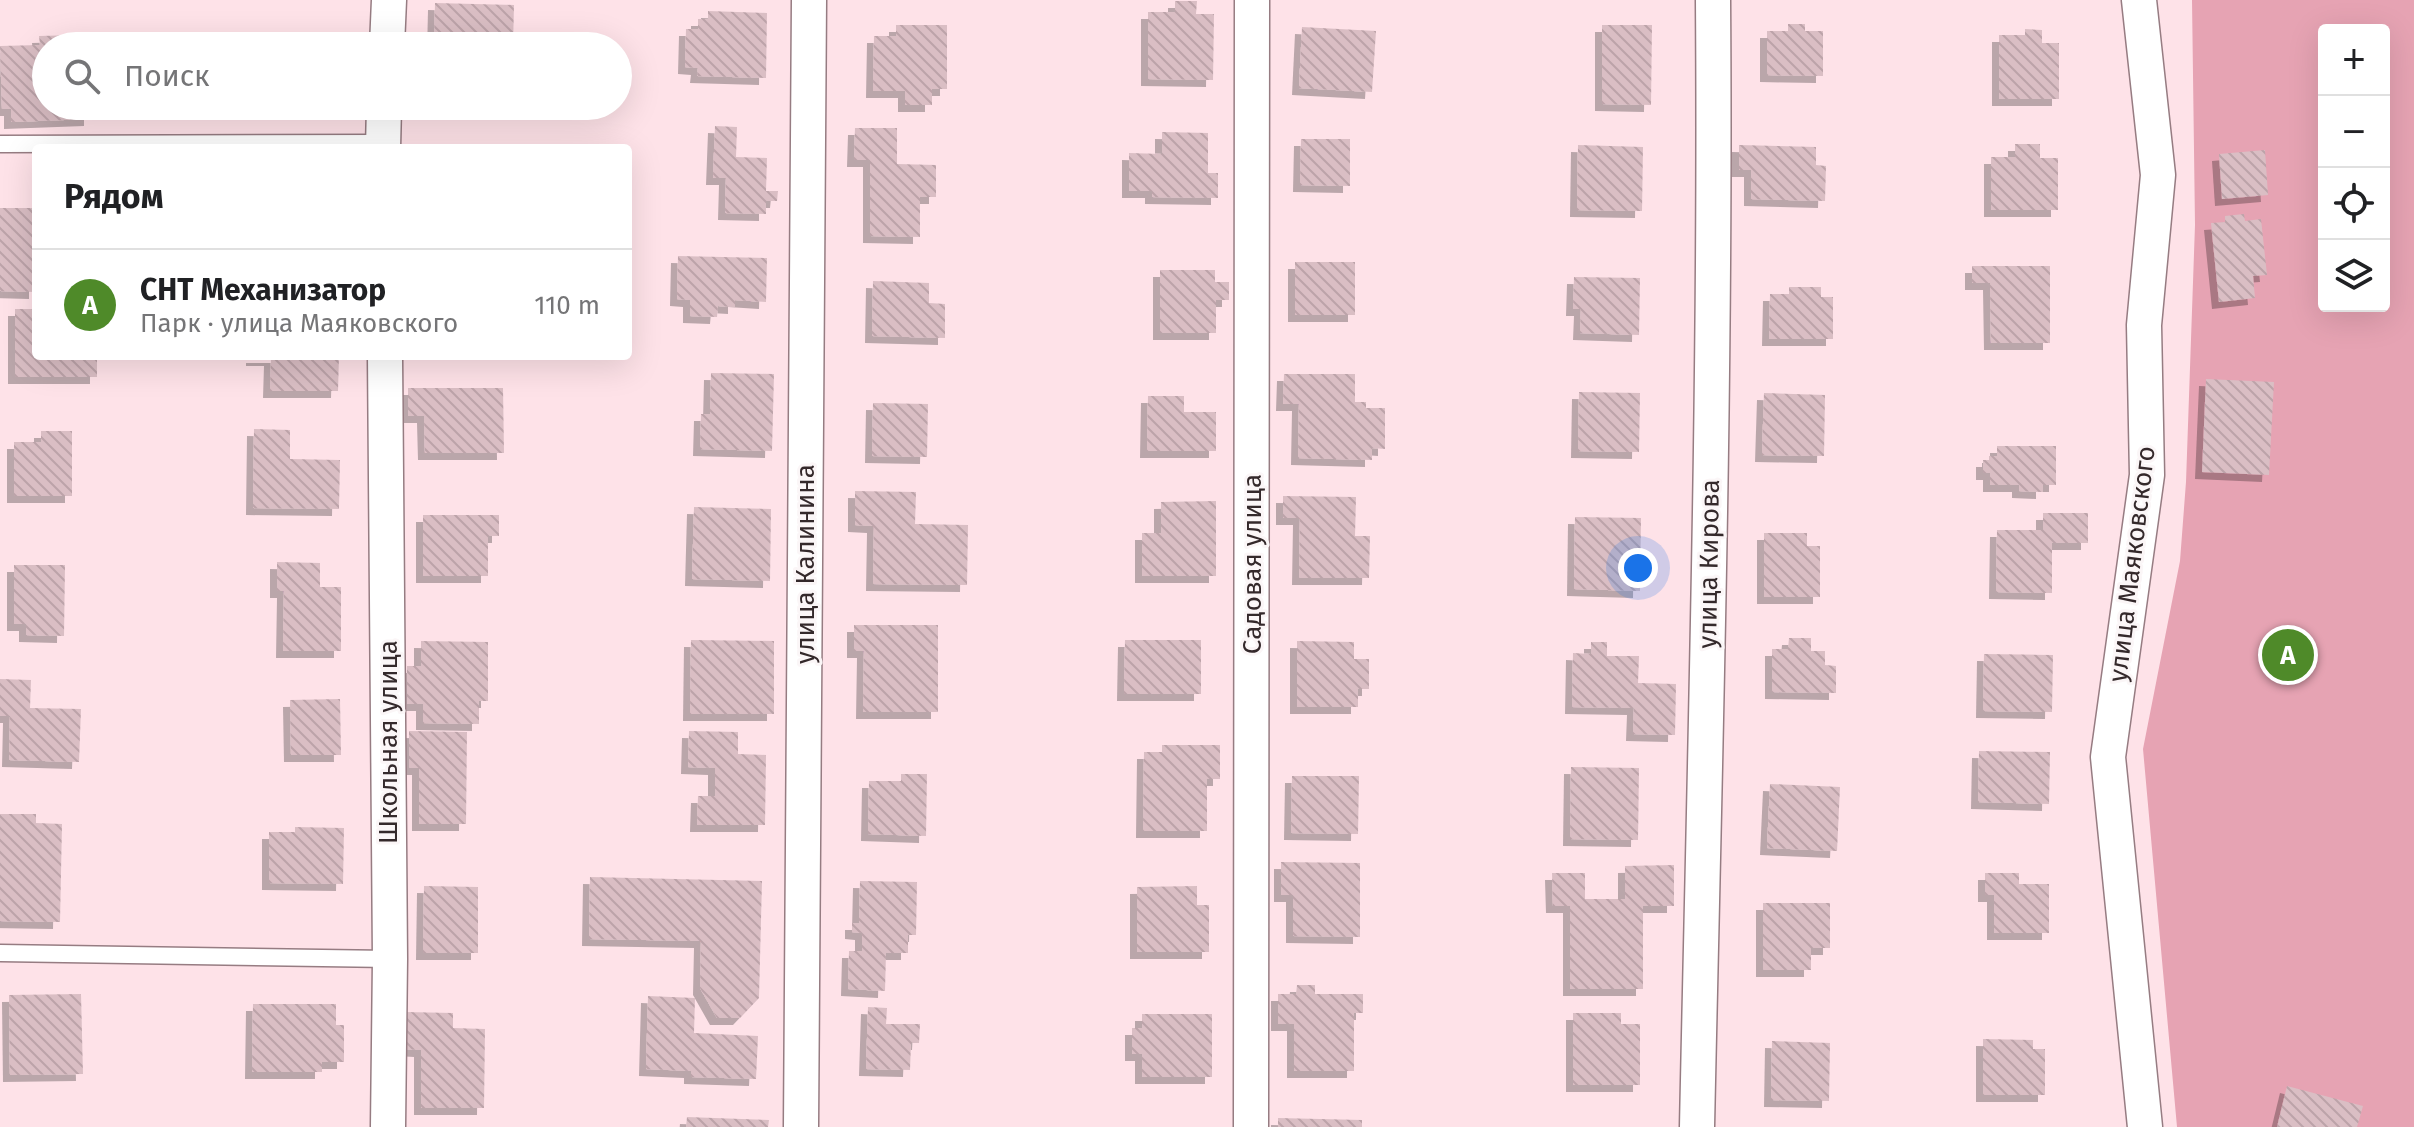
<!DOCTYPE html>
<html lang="ru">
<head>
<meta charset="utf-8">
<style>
  :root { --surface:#fff; --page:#f6f6f6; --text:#202124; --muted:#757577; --line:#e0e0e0; --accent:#4f8a29 }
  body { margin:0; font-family:"Fira Sans",sans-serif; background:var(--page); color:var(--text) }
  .controls { position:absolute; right:24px; top:24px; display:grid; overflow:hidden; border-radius:8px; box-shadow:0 8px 32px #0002 }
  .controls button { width:72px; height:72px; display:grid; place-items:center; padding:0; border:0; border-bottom:2px solid var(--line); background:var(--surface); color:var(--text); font:40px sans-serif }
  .you { position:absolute; left:1638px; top:568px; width:28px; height:28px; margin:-20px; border:6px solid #fff; border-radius:50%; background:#1a73e8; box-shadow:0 0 0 12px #1a73e833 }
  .badge { display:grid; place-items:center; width:52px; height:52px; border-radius:50%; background:var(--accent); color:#fff; font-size:26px; font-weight:700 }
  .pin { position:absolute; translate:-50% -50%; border:4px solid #fff; box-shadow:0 2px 8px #0006 }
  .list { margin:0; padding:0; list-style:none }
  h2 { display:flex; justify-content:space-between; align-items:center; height:104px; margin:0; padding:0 32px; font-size:34px }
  h2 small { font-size:26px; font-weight:400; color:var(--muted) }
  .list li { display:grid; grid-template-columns:52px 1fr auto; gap:24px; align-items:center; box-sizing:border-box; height:112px; padding:0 32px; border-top:2px solid var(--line) }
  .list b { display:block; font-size:30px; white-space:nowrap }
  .list p { margin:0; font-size:26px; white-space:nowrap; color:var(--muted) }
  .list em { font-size:26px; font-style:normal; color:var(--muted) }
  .icon { flex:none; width:44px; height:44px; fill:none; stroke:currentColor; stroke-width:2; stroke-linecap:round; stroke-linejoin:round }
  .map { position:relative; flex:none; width:2414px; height:1127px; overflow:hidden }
  .search { position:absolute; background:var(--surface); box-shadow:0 8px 32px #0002; left:32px; top:32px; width:600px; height:88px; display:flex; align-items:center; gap:20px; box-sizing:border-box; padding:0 28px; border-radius:44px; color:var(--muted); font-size:30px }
  .panel { position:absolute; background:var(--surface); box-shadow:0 8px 32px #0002; left:32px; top:144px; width:600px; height:216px; border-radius:8px }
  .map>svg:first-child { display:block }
  .garden { fill:#e6a3b3; fill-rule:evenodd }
  .building { fill:url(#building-back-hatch); filter:url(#shadow) }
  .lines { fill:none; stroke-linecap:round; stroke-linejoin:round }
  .lane-casing { stroke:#967c82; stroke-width:19 }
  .street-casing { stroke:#967c82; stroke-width:37 }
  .lane { stroke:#fff; stroke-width:16 }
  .street { stroke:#fff; stroke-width:34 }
  .labels { text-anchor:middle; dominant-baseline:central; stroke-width:6; stroke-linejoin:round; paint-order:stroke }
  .street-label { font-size:26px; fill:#34292b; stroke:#fbf6f7 }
</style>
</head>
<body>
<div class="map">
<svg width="2414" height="1127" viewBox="0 0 2414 1127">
  <defs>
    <pattern id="building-back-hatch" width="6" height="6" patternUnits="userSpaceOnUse" patternTransform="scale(2)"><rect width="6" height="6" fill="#dabec4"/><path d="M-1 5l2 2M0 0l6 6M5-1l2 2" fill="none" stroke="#bca3a9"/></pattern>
    <filter id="shadow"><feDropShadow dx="-7" dy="7" stdDeviation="0" flood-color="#0004"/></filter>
  </defs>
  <rect width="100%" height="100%" fill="#fee2e8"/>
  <path class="garden" d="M2192 0H2414V1127H2177L2143 749 2180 561 2186 482 2195 225ZM2324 30H2384V306H2324Z"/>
  <g class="building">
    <polygon points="1175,1 1197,1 1196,14 1214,14 1213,80 1148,79 1148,12 1175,12"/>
    <polygon points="435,3 514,5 513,46 434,46"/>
    <polygon points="708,11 767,13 766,78 697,76 698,68 685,67 686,29 698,29 698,19 708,19"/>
    <polygon points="1788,24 1805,24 1805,31 1823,31 1823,76 1767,75 1767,31 1788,31"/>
    <polygon points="896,25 947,25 947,89 932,89 932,105 905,105 905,91 873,91 874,36 896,36"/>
    <polygon points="1602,25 1652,25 1651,105 1602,104"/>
    <polygon points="1302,27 1376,31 1372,92 1299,88"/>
    <polygon points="2025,29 2042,30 2042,43 2059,43 2059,99 1999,99 1999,35 2025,35"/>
    <polygon points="79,35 80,46 46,46 46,106 91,106 91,119 11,122 11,109 2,109 0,46 40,45 39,36"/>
    <rect x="285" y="40" width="57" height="6"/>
    <polygon points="715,126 737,127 736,157 767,158 766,191 778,191 777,201 766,201 766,214 725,213 726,178 713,178"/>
    <polygon points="855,128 897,128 897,164 936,165 936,197 920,197 920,237 870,236 870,160 854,160"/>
    <polygon points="1162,132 1208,133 1208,173 1218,173 1218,198 1152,197 1152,191 1129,191 1129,153 1162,154"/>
    <polygon points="1301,139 1350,139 1350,186 1300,185"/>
    <polygon points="2015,144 2040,144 2040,158 2058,158 2058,210 1991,210 1991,157 2015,157"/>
    <polygon points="1578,145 1643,147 1642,211 1577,210"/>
    <polygon points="1739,145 1816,147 1816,165 1826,166 1825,201 1751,199 1751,170 1739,170"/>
    <polygon points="2265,150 2268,195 2222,199 2219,154"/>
    <polygon points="0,208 36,208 36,292 0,291"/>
    <polygon points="2244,214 2245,221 2261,219 2267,275 2253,276 2255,298 2219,302 2211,223 2225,222 2225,216"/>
    <polygon points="678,256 767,258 766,302 735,300 735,307 718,306 717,317 690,316 690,300 677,299"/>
    <rect x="1295" y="262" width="60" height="53"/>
    <polygon points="1972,266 2050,266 2050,343 1991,343 1990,283 1972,283"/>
    <polygon points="1160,270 1215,270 1215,282 1229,282 1229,300 1216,300 1216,333 1160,333"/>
    <polygon points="1574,277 1640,278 1639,335 1580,333 1581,309 1573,309"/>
    <polygon points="873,281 929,283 929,303 945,304 945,338 872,336"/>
    <polygon points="1789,287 1821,287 1821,297 1833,297 1833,339 1769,339 1770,294 1789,294"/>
    <polygon points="15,309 36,309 36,356 97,356 97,377 15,377"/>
    <polygon points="253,356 339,356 338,391 270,391 271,359 253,359"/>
    <polygon points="711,373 774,374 772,451 700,449 701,414 710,414"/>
    <polygon points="1284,374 1355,374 1355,402 1366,402 1366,408 1385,408 1385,449 1372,448 1372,460 1298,458 1299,404 1283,404"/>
    <polygon points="2206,379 2274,382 2269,475 2202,472"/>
    <polygon points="408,388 503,388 504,453 425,453 424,416 408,416"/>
    <polygon points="1579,392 1640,393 1639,452 1578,451"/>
    <polygon points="1764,393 1825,395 1824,456 1762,455"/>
    <polygon points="1148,396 1184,396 1184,412 1216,412 1216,451 1147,451"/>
    <polygon points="873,403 928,404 927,457 872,456"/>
    <polygon points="254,429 290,430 290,459 340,460 339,509 253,508"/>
    <polygon points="41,431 72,431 72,496 14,496 14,442 41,442"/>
    <polygon points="1997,446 2056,446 2056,485 2043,485 2043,492 2019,491 2019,485 1990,485 1990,473 1983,473 1983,460 1989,460 1989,456 1997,456"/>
    <polygon points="855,491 916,492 915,524 968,525 967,585 873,584 874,526 855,525"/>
    <polygon points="1283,496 1356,497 1355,536 1370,536 1369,578 1299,578 1300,518 1283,518"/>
    <polygon points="1216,501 1216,576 1142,576 1142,533 1161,533 1161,502"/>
    <polygon points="694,507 771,509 770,581 692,579"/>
    <polygon points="2043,513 2088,513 2088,543 2052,543 2052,593 1996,592 1997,530 2043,530"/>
    <polygon points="423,515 499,515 499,536 488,536 488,576 423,576"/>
    <polygon points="1575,517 1641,518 1640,591 1574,589"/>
    <polygon points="1764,533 1807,533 1807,546 1820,546 1820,597 1764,597"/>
    <polygon points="277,562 320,563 320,587 341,587 341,651 283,651 284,591 277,591"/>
    <polygon points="14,565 65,565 64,636 26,635 26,624 14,624"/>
    <polygon points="854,625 938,625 938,712 863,712 864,651 854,651"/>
    <polygon points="1789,638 1811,638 1811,651 1825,651 1825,665 1836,666 1836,693 1772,692 1772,649 1788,649"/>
    <polygon points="691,640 774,641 774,714 690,714"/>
    <polygon points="1125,640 1201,640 1201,694 1124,694"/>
    <polygon points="421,641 488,642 488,701 479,701 479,724 423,723 423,704 407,704 407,666 421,666"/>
    <polygon points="1297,641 1354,642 1354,659 1369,659 1369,689 1358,689 1358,707 1297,707"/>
    <polygon points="1591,642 1607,642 1607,656 1639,656 1638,683 1676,684 1675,735 1633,734 1634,708 1572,707 1573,653 1591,654"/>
    <polygon points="1984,654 2053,655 2052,712 1983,711"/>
    <polygon points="0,679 31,680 30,708 81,709 79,762 9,760 10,716 0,716"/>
    <polygon points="340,699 341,755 291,755 290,700"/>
    <polygon points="409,731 467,732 466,824 419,824 419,768 409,768"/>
    <polygon points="689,731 738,732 738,754 766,755 765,825 697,825 698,796 715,796 715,768 688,767"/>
    <polygon points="1162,745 1220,745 1220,779 1207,779 1207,831 1143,831 1144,752 1162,752"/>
    <polygon points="1979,751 2050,752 2049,804 1978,802"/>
    <polygon points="1571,767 1639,768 1638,840 1570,839"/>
    <polygon points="901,774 927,774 926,836 868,834 869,781 901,781"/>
    <polygon points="1292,776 1359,776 1358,834 1291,833"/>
    <polygon points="1770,784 1840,787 1837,851 1767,848"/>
    <polygon points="0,814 36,814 36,823 62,824 60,922 0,921"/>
    <polygon points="295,827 344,828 343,884 269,883 269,832 295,832"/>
    <polygon points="1281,862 1360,863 1360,937 1293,936 1293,895 1281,895"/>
    <polygon points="1674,865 1674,906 1643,906 1643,989 1570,989 1570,906 1553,906 1552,873 1585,873 1585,899 1625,899 1625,866"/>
    <polygon points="1985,873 2019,873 2019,884 2049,884 2049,933 1994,933 1994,895 1985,895"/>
    <polygon points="590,877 762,881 759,998 740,1018 717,1018 700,988 701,941 589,939"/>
    <polygon points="860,881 917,882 916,935 908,935 908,953 886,953 885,991 848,989 849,951 862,951 862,933 852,932 852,923 859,923"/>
    <polygon points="424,886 478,887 478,953 423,953"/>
    <polygon points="1197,886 1197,905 1209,905 1209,952 1137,952 1137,887"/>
    <polygon points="1763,903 1830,903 1830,948 1811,948 1811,970 1763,970"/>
    <polygon points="1297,985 1315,985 1315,994 1363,994 1363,1013 1354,1013 1354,1071 1294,1071 1294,1024 1278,1024 1278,994 1296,994"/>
    <polygon points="81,994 83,1074 10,1075 9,995"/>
    <polygon points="648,996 695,998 694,1033 758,1036 756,1079 691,1077 691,1071 646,1069"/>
    <polygon points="253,1004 336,1004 336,1025 344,1025 344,1062 322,1062 322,1072 252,1072"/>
    <polygon points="868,1007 887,1008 886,1024 920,1024 919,1043 911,1043 910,1070 866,1069"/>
    <polygon points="405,1012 453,1013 453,1028 485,1029 484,1108 421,1108 421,1050 404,1049"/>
    <polygon points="1573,1013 1621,1013 1621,1024 1640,1024 1640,1085 1573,1085"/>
    <polygon points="1142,1014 1212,1014 1212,1077 1142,1077 1142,1054 1132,1054 1132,1028 1142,1028"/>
    <polygon points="1983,1039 2033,1040 2033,1049 2045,1049 2045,1095 1983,1095"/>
    <polygon points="1772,1041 1830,1043 1829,1101 1771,1100"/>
    <polygon points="2287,1086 2363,1106 2357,1127 2277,1127"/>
    <polygon points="687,1117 769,1120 768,1127 686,1127"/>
    <polygon points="1278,1118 1362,1120 1362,1127 1278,1127"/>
  </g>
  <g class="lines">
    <defs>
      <g id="lane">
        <polyline points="0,144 383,143"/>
        <polyline points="0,953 390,959"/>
      </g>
      <g id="street">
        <polyline points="2139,0 2158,175 2144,325 2147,475 2108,757 2145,1127"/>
        <polyline points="387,46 389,0"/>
        <polyline points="383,148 384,106"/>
        <polyline points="385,356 390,959 388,1127"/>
        <polyline points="801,1127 809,0"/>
        <polyline points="1251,1127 1252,0"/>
        <path d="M1697 1127C1705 751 1716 376 1713 0"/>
      </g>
    </defs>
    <use href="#lane" class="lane-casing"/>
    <use href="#street" class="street-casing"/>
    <use href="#lane" class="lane"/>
    <use href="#street" class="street"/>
  </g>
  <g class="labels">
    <g class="street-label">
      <text transform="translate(805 564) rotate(-90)">улица Калинина</text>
      <text transform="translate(1252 564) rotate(-90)">Садовая улица</text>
      <text transform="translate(1709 564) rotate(-89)">улица Кирова</text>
      <text transform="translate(2132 564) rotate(-83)">улица Маяковского</text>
      <text transform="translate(388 742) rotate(-90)">Школьная улица</text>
    </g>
  </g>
</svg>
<div class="controls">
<button>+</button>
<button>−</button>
<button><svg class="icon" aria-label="locate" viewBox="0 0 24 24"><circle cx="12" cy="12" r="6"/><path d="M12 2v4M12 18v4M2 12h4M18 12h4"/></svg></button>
<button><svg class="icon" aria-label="layers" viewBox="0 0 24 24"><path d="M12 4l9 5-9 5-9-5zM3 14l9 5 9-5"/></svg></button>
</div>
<div class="you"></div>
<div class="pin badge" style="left:2288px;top:655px">A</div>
<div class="search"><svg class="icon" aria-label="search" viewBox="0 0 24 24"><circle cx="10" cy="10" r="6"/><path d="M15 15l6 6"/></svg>Поиск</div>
<section class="panel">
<h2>Рядом<small></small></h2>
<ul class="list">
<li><span class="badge">A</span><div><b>СНТ Механизатор</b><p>Парк · улица Маяковского</p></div><em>110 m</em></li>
</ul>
</section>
</div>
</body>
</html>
